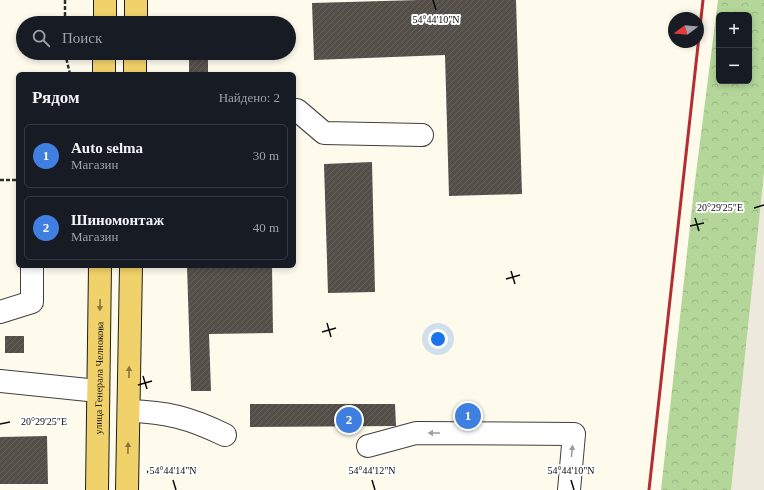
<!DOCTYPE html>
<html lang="ru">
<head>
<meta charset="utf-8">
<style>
  :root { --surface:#171b24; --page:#20242c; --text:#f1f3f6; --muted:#9ea1a6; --line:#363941; --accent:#d93025 }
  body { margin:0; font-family:Georgia,serif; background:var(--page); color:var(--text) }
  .controls { position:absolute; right:12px; top:12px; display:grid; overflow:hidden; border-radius:6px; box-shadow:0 2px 6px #0003 }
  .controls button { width:36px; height:36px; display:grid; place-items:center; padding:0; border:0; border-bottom:1px solid var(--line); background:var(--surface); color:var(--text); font:20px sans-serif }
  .compass { position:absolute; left:668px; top:12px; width:36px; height:36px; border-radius:50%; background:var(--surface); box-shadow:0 2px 6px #0003; rotate:254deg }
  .you { position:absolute; left:438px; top:339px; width:14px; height:14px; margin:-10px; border:3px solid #fff; border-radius:50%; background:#1a73e8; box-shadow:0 0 0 6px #1a73e833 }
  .badge { display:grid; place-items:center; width:26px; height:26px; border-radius:50%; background:var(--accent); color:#fff; font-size:13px; font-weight:700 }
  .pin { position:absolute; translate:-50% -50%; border:2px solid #fff; box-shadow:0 1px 4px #0006 }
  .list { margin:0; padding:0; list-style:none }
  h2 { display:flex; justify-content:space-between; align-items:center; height:52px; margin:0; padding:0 16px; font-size:17px }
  h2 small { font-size:13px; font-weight:400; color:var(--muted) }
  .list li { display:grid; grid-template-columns:26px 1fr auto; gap:12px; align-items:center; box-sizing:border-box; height:64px; margin:0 8px 8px; padding:0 8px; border:1px solid var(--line); border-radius:6px }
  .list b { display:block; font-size:15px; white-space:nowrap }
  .list p { margin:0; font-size:13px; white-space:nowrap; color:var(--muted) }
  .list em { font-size:13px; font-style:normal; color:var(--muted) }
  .icon { flex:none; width:22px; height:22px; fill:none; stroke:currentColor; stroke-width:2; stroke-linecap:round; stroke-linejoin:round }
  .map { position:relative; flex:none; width:764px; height:490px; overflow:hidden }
  .search { position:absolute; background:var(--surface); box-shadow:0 2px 6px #0003; left:16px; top:16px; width:280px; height:44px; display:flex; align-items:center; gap:10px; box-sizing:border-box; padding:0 14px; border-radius:22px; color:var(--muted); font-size:15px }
  .panel { position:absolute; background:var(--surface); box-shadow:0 2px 6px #0003; left:16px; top:72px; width:280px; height:196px; border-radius:6px }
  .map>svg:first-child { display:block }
  .forest { fill:url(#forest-crowns); fill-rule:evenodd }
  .plaza { fill:#ede9dd }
  .building { fill:url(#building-hatch) }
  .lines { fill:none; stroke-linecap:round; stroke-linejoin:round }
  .minor-casing { stroke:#3f3f3f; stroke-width:24 }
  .major-casing { stroke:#1d1d1d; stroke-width:24 }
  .path { stroke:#2e2e2e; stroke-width:2.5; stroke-dasharray:4 2; stroke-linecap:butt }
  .minor { stroke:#fff; stroke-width:22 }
  .major { stroke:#f1d16a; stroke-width:22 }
  .rail { stroke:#b52c32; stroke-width:3 }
  .oneway { fill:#8a7840 }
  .oneway2 { fill:#9e9e9e }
  .ticks { fill:none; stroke:#0c0c0c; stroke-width:1.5 }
  .labels { text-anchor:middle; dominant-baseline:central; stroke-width:4; stroke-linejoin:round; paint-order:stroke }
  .street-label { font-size:10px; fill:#0c0c0c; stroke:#fff }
  .ticks-label { font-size:10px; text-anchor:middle; fill:#0c0c0c; stroke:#fff; stroke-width:4; stroke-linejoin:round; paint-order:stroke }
</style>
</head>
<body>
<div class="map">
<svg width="764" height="490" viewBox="0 0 764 490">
  <defs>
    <pattern id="forest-crowns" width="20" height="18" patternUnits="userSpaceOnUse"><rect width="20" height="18" fill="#b4d699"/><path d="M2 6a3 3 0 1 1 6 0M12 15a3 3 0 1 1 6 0" fill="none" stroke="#9ab683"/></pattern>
    <pattern id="building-hatch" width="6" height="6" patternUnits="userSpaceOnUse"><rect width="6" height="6" fill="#544e49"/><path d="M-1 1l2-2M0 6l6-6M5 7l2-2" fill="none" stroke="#68635f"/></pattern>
  </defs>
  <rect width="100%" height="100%" fill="#fefbed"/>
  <path class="forest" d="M718 0H764V213L734 490H661L694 189ZM719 15H749V81H719Z"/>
  <polygon class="plaza" points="764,172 764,490 731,490"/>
  <g class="building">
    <polygon points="419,0 516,0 522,194 449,196 445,55 314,60 312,3"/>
    <rect x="189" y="53" width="19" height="21"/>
    <polygon points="372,162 375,292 328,293 324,164"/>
    <polygon points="187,266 272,266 273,333 209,334 211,391 191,391"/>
    <rect x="5" y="336" width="19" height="17"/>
    <polygon points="250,404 395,404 396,426 250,427"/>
    <polygon points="47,436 48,484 0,484 0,437"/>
  </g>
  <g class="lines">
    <defs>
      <g id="minor">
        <polyline points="294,110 297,110 324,133 422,135"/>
        <polyline points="0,312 32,302 32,266"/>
        <polyline points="0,381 98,391"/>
        <path d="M129 411C167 412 190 418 225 435"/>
        <polyline points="368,446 416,433 574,434 569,490"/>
      </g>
      <g id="major">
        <polyline points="105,23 105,0"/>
        <polyline points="136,23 136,0"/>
        <polyline points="104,74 104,53"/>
        <polyline points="135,74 135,53"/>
        <path id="s1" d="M97 490 100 266"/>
        <polyline points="127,490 131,266"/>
      </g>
    </defs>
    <use href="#minor" class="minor-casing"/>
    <use href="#major" class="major-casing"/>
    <g class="path">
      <polyline points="65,0 65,23"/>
      <polyline points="65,53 70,74"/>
      <polyline points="0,180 18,180"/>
      <polyline points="147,472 158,471"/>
    </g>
    <use href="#minor" class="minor"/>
    <use href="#major" class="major"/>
    <polyline class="rail" points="649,490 703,0"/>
  </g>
  <defs><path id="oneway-solid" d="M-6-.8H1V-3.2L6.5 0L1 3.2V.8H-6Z"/></defs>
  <g class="oneway">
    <use href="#oneway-solid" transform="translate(100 305) rotate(91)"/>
    <use href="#oneway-solid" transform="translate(129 372) rotate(-89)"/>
    <use href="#oneway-solid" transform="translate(128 448) rotate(-89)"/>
  </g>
  <g class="oneway2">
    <use href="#oneway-solid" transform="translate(434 433) rotate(-180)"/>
    <use href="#oneway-solid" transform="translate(572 451) rotate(-84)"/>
  </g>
  <path class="ticks" d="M433 0 436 10M754 208 764 205M695 218 699 231M690 226 704 223M511 271 515 284M506 279 520 275M327 323 331 337M322 332 336 328M143 376 147 389M138 385 152 381M0 424 10 422M173 480 176 490M372 480 375 490M571 480 574 490"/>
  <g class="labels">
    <g class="street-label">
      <text stroke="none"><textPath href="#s1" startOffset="112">улица Генерала Челнокова</textPath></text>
    </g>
  </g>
  <g class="ticks-label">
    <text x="436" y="23">54°44'10"N</text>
    <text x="720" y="211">20°29'25"E</text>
    <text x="44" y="425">20°29'25"E</text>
    <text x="173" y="474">54°44'14"N</text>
    <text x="372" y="474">54°44'12"N</text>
    <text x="571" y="474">54°44'10"N</text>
  </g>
</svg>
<div class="controls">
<button>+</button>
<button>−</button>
</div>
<svg class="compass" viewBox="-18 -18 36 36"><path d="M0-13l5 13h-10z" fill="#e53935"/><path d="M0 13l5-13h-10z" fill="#9ea1a6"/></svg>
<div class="you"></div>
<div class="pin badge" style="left:468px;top:416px;background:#3f7fe0">1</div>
<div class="pin badge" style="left:349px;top:420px;background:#3f7fe0">2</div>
<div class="search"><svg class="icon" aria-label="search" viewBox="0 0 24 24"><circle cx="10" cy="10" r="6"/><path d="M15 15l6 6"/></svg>Поиск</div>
<section class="panel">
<h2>Рядом<small>Найдено: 2</small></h2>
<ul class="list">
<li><span class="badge" style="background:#3f7fe0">1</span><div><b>Auto selma</b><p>Магазин</p></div><em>30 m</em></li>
<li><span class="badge" style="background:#3f7fe0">2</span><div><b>Шиномонтаж</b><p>Магазин</p></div><em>40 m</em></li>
</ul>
</section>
</div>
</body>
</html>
